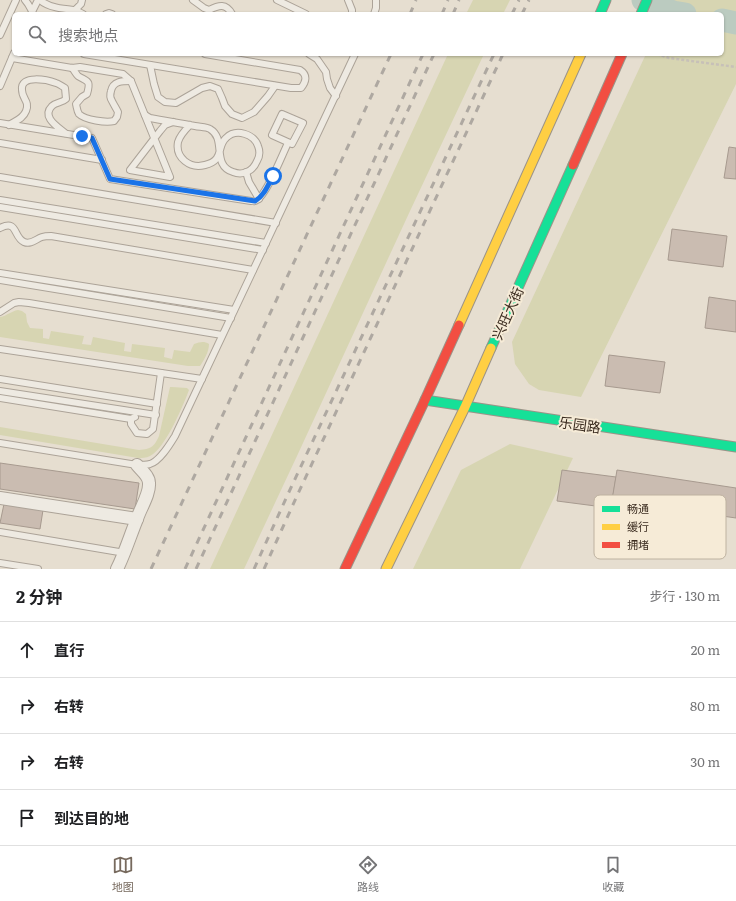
<!DOCTYPE html>
<html lang="zh">
<head>
<meta charset="utf-8">
<style>
  :root { --surface:#fff; --page:#f6f6f6; --text:#202124; --muted:#757577; --line:#e0e0e0; --accent:#776a5e }
  body { margin:0; font-family:Literata,"Noto Sans SC",serif; background:var(--page); color:var(--text) }
  .stop { position:absolute; width:12px; height:12px; margin:-9px; border:3px solid #1a73e8; border-radius:50%; background:#fff }
  .stop.end { background:#1a73e8; border-color:#fff; box-shadow:0 1px 4px #0008 }
  .list { margin:0; padding:0; list-style:none }
  h2 { display:flex; justify-content:space-between; align-items:center; height:52px; margin:0; padding:0 16px; font-size:17px }
  h2 small { font-size:13px; font-weight:400; color:var(--muted) }
  .list li { display:grid; grid-template-columns:26px 1fr auto; gap:12px; align-items:center; box-sizing:border-box; height:56px; padding:0 16px; border-top:1px solid var(--line) }
  .list b { display:block; font-size:15px; white-space:nowrap }
  .list em { font-size:13px; font-style:normal; color:var(--muted) }
  .icon { flex:none; width:22px; height:22px; fill:none; stroke:currentColor; stroke-width:2; stroke-linecap:round; stroke-linejoin:round }
  .map { position:relative; flex:none; width:736px; height:569px; overflow:hidden }
  .search { position:absolute; background:var(--surface); box-shadow:0 1px 3px #0004; left:12px; right:12px; top:12px; height:44px; display:flex; align-items:center; gap:10px; box-sizing:border-box; padding:0 14px; border-radius:6px; color:var(--muted); font-size:15px }
  .sheet { height:276px; background:var(--surface) }
  nav { display:flex; justify-content:space-around; align-items:center; box-sizing:border-box; height:56px; border-top:1px solid var(--line); background:var(--surface); font-size:11px; color:var(--muted) }
  nav a { display:grid; justify-items:center; gap:2px }
  nav .on { color:var(--accent) }
  .map>svg:first-child { display:block }
  .green { fill:#d7d5b2 }
  .lines { fill:none; stroke-linecap:round; stroke-linejoin:round }
  .river { stroke:#bbcbc0; stroke-width:23 }
  .building { fill:#cabcb1; stroke:#a79a8f }
  .lane-casing { stroke:#aca398; stroke-width:8 }
  .street-casing { stroke:#aca398; stroke-width:14 }
  .fast-casing { stroke:#9b9388; stroke-width:11 }
  .slow-casing { stroke:#9b9388; stroke-width:11 }
  .jam-casing { stroke:#9b9388; stroke-width:11 }
  .path { stroke:#c7c0b8; stroke-width:2.5; stroke-dasharray:3 2; stroke-linecap:butt }
  .lane { stroke:#eeeae2; stroke-width:6 }
  .street { stroke:#eeeae2; stroke-width:12 }
  .fast { stroke:#16e098; stroke-width:9 }
  .slow { stroke:#ffcf43; stroke-width:9 }
  .jam { stroke:#f24e42; stroke-width:9 }
  .rail { stroke:#aea8a1; stroke-width:3; stroke-dasharray:7 7; stroke-linecap:butt }
  .route { stroke:#1a73e8; stroke-width:5 }
  .labels { text-anchor:middle; dominant-baseline:central; stroke-width:4; stroke-linejoin:round; paint-order:stroke }
  .street-label { font-size:14px; fill:#3b2c20; stroke:#f6ebd7 }
  .key { fill:#f6ebd7; stroke:#beb2a0; stroke-width:1 }
  .key-label { font-size:11px; fill:#3b2c20 }
</style>
</head>
<body>
<div class="map">
<svg width="736" height="569" viewBox="0 0 736 569">
  <rect width="100%" height="100%" fill="#e6ded0"/>
  <g class="green">
    <polygon points="473,0 510,0 503,14 466,14"/>
    <polygon points="671,0 736,0 736,84 581,397 539,390 529,384 515,364 512,342 646,54 722,54 722,14 665,14"/>
    <polygon points="448,54 484,54 410,211 297,456 244,569 210,569"/>
    <path d="M18 310 22 311 26 314 27 322 30 328 43 329V338L49 339 51 331 84 336 82 344 91 345 93 337 125 343 124 351 131 352 132 344 165 348 164 357 172 359 174 350 190 352 194 344C200 342 204 341 209 344 209 352 204 360 200 366H188L0 337V317C7 316 11 311 18 310Z"/>
    <path d="M170 387H172L187 388 189 390C183 406 165 449 150 456 146 458 142 458 138 458L0 435V427L139 450C151 449 154 447 159 436Z"/>
    <polygon points="510,444 573,458 520,569 413,569 461,470"/>
  </g>
  <g class="lines">
    <g class="river">
      <polyline points="643,0 673,12 685,14"/>
      <polyline points="722,20 736,23"/>
    </g>
  </g>
  <g class="building">
    <polygon points="729,147 736,148 736,179 724,178"/>
    <polygon points="672,229 727,236 723,267 668,260"/>
    <polygon points="709,297 736,301 736,332 705,328"/>
    <polygon points="609,355 665,362 660,393 605,386"/>
    <polygon points="0,463 139,483 135,509 0,489"/>
    <polygon points="562,470 616,477 611,508 557,501"/>
    <polygon points="617,470 736,488 736,518 612,500"/>
    <polygon points="4,504 43,510 40,529 0,523"/>
  </g>
  <g class="lines">
    <defs>
      <g id="lane">
        <polyline points="25,0 28,4 32,11"/>
        <path d="M40 0C49 8 64 9 75 10L81 4 82 0"/>
        <path d="M193 0 204 8 209 10C219 5 226 3 232 14"/>
        <polyline points="277,0 306,14"/>
        <polyline points="348,0 352,10 352,14"/>
        <polyline points="75,10 83,14"/>
        <polyline points="31,14 38,0"/>
        <polyline points="106,14 109,13 112,14"/>
        <polyline points="374,14 376,8 376,0"/>
        <polyline points="0,35 16,0"/>
        <path d="M84 54 291 88H301C306 82 308 75 300 70L205 54"/>
        <polyline points="309,54 317,59 326,72 327,79 330,88 336,96"/>
        <polyline points="12,58 72,68 80,67 123,74 131,81 170,177 130,170 160,131 165,125 173,122"/>
        <polyline points="150,65 154,84 158,97 165,102 176,103 202,88 210,86 218,89 222,98 225,106 232,114 242,118 254,112 268,96 275,86"/>
        <path d="M72 68C74 70 76 74 78 76 88 82 91 80 87 94L82 97 76 104C77 108 77 111 79 114 85 120 106 123 114 121L117 117 118 112C116 108 114 105 112 101 110 98 110 94 111 91 113 81 122 81 131 81"/>
        <polyline points="0,86 14,53"/>
        <polygon points="282,114 303,123 292,144 272,135"/>
        <path d="M145 115 150 118C165 121 180 123 195 126 200 127 207 127 210 129 227 139 211 165 233 172 243 176 253 171 257 161 260 156 260 151 258 146 254 134 236 128 226 138 216 147 225 160 205 165 190 169 175 158 178 142 180 135 185 130 190 125"/>
        <path d="M0 123 92 138 110 179 251 201C254 201 255 202 257 200 267 194 282 155 288 143"/>
        <path d="M9 125C15 121 23 119 26 111 30 101 22 99 22 90 20 74 48 80 56 83 59 84 62 86 65 88L66 99C62 103 56 102 52 106 41 117 58 127 65 133"/>
        <polyline points="0,143 102,160"/>
        <polyline points="246,172 249,182 259,199"/>
        <polyline points="0,177 276,223"/>
        <polyline points="0,200 266,243"/>
        <polyline points="0,207 263,250"/>
        <path d="M0 228C18 219 13 237 24 242 31 245 36 239 42 237 45 236 48 236 51 236L253 270"/>
        <polyline points="0,273 234,310"/>
        <polyline points="0,280 231,318"/>
        <polyline points="0,312 14,303 19,302 29,303 222,335"/>
        <polyline points="0,349 202,379"/>
        <polyline points="0,379 157,404"/>
        <polyline points="0,391 156,415"/>
        <polyline points="0,398 131,419"/>
        <polyline points="135,417 131,419 131,424 137,433 147,434 153,429 161,373"/>
        <path d="M0 443 137 465C141 465 146 465 150 464 160 461 170 444 175 436L355 54"/>
        <polyline points="0,532 125,553"/>
        <polyline points="0,563 38,569"/>
      </g>
      <g id="street">
        <polyline points="0,498 137,519"/>
        <path d="M117 569C125 553 130 536 137 519 140 509 150 494 149 483 149 476 142 471 137 465"/>
      </g>
      <g id="fast">
        <polyline points="600,14 606,0"/>
        <polyline points="641,14 647,0"/>
        <polyline points="491,348 573,165"/>
        <polyline points="425,400 736,447"/>
      </g>
      <g id="slow">
        <polyline points="459,325 581,54"/>
        <polyline points="386,569 465,407 491,348"/>
      </g>
      <g id="jam">
        <polyline points="573,165 622,54"/>
        <polyline points="345,569 425,400 459,325"/>
      </g>
    </defs>
    <use href="#lane" class="lane-casing"/>
    <use href="#street" class="street-casing"/>
    <use href="#fast" class="fast-casing"/>
    <use href="#slow" class="slow-casing"/>
    <use href="#jam" class="jam-casing"/>
    <polyline class="path" points="657,54 669,58 736,67"/>
    <use href="#lane" class="lane"/>
    <use href="#street" class="street"/>
    <use href="#fast" class="fast"/>
    <use href="#slow" class="slow"/>
    <use href="#jam" class="jam"/>
    <g class="rail">
      <polyline points="410,14 416,0"/>
      <polyline points="442,14 448,0"/>
      <polyline points="453,14 459,0"/>
      <polyline points="512,14 519,0"/>
      <polyline points="522,14 529,0"/>
      <polyline points="151,569 391,54"/>
      <polyline points="185,569 423,54"/>
      <polyline points="196,569 434,54"/>
      <polyline points="254,569 288,494 494,54"/>
      <polyline points="264,569 296,498 503,54"/>
    </g>
  </g>
  <g class="lines">
    <path class="route" d="M82 136 92 138 110 179 255 201C264 196 268 185 273 176"/>
  </g>
  <g class="labels">
    <g class="street-label">
      <text transform="translate(507 313) rotate(-66)">兴旺大街</text>
      <text transform="translate(580 424) rotate(8)">乐园路</text>
    </g>
  </g>
  <rect x="594" y="495" width="132" height="64" rx="6" class="key"/>
  <rect x="602" y="506" width="18" height="6" fill="#16e098"/>
  <rect x="602" y="524" width="18" height="6" fill="#ffcf43"/>
  <rect x="602" y="542" width="18" height="6" fill="#f24e42"/>
  <g class="key-label">
    <text x="627" y="513">畅通</text>
    <text x="627" y="531">缓行</text>
    <text x="627" y="549">拥堵</text>
  </g>
</svg>
<div class="stop" style="left:273px;top:176px"></div>
<div class="stop end" style="left:82px;top:136px"></div>
<div class="search"><svg class="icon" aria-label="search" viewBox="0 0 24 24"><circle cx="10" cy="10" r="6"/><path d="M15 15l6 6"/></svg>搜索地点</div>
</div>
<section class="sheet">
<h2>2 分钟<small>步行 · 130 m</small></h2>
<ul class="list">
<li><svg class="icon" aria-label="ahead" viewBox="0 0 24 24"><path d="M12 20V5M6 11l6-6 6 6"/></svg><div><b>直行</b></div><em>20 m</em></li>
<li><svg class="icon" aria-label="right" viewBox="0 0 24 24"><path d="M7 20v-9h11M14 6l5 5-5 5"/></svg><div><b>右转</b></div><em>80 m</em></li>
<li><svg class="icon" aria-label="right" viewBox="0 0 24 24"><path d="M7 20v-9h11M14 6l5 5-5 5"/></svg><div><b>右转</b></div><em>30 m</em></li>
<li><svg class="icon" aria-label="arrive" viewBox="0 0 24 24"><path d="M6 21V4h12l-3 4 3 4H6"/></svg><div><b>到达目的地</b></div></li>
</ul>
</section>
<nav>
<a class="on"><svg class="icon" aria-label="map" viewBox="0 0 24 24"><path d="M3 6l6-2 6 2 6-2v14l-6 2-6-2-6 2zM9 4v14M15 6v14"/></svg>地图</a>
<a><svg class="icon" aria-label="directions" viewBox="0 0 24 24"><path d="M12 3l9 9-9 9-9-9zM9 14v-3h6M13 9l2 2-2 2"/></svg>路线</a>
<a><svg class="icon" aria-label="saved" viewBox="0 0 24 24"><path d="M7 4h10v16l-5-4-5 4z"/></svg>收藏</a>
</nav>
</body>
</html>
